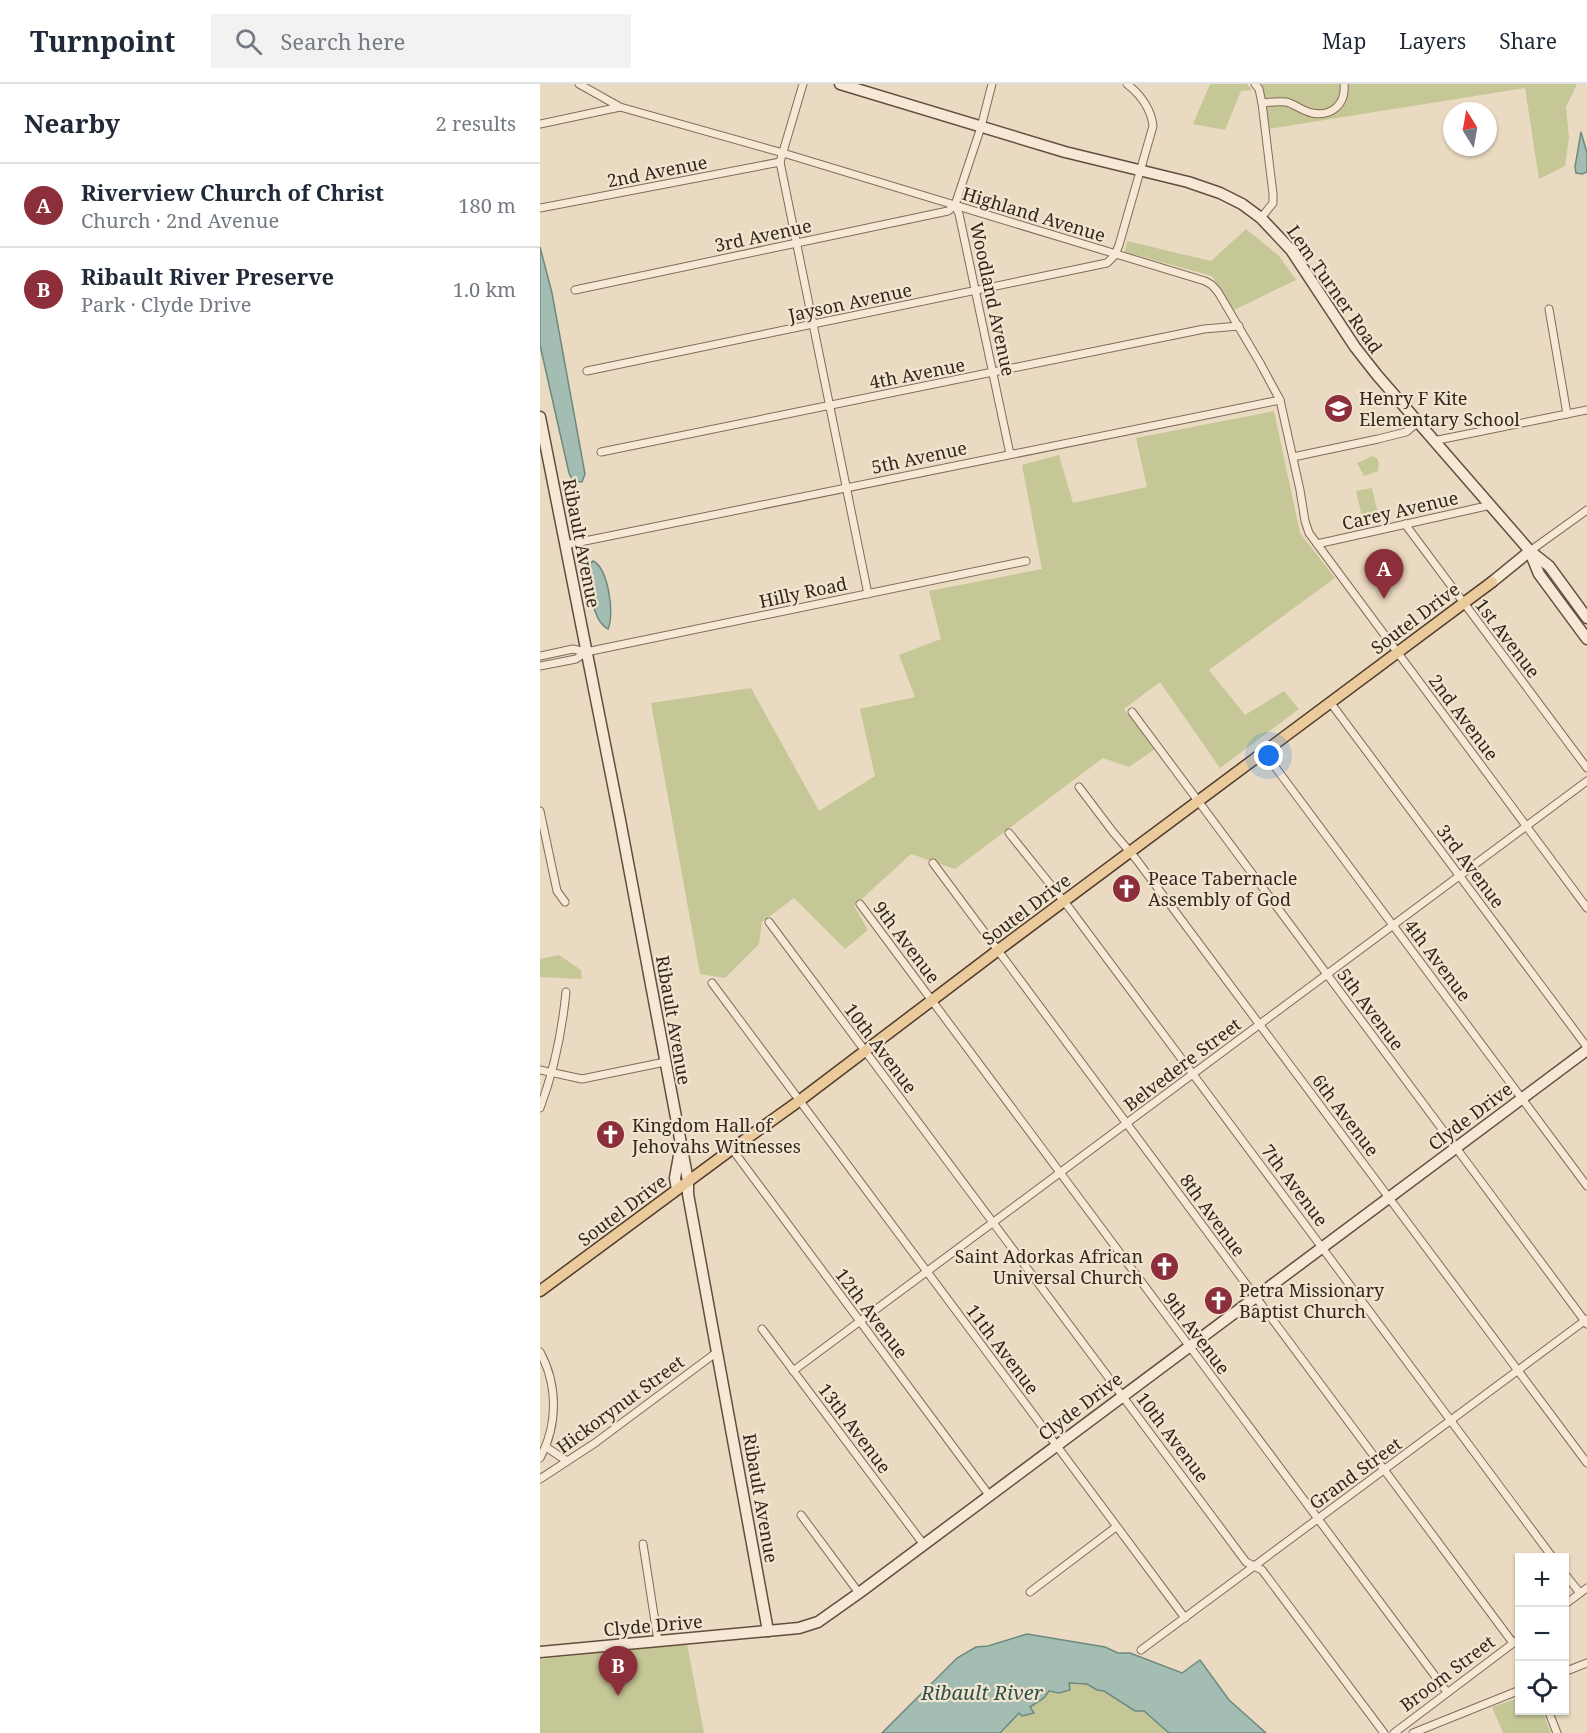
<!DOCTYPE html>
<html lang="en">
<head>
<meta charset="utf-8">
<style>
  :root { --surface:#fff; --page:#f2f2f3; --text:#1f2937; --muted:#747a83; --line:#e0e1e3; --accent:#8c2f3a }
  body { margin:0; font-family:"Noto Serif",serif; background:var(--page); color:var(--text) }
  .controls { position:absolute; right:18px; bottom:18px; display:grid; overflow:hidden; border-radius:0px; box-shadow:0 2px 4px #0004 }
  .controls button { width:54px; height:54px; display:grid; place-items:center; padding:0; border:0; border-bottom:2px solid var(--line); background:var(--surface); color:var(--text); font:30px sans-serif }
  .compass { position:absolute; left:903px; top:18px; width:54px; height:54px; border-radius:50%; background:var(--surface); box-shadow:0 2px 4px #0004; rotate:349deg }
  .you { position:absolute; left:729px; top:672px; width:21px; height:21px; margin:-15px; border:4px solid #fff; border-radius:50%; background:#1a73e8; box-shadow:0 0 0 9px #1a73e833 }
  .badge { display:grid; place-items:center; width:39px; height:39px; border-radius:50%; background:var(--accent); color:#fff; font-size:20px; font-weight:700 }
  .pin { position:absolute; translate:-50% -50px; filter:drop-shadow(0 2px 3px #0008) }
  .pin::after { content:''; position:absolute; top:32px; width:21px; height:18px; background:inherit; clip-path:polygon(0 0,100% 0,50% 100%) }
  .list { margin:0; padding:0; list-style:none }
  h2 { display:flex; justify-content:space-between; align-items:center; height:78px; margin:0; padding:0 24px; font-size:26px }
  h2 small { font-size:20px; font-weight:400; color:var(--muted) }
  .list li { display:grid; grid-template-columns:39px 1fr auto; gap:18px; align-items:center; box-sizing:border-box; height:84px; padding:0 24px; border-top:2px solid var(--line) }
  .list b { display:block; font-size:22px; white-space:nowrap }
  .list p { margin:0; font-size:20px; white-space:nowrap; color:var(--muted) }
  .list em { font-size:20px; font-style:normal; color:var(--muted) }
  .icon { flex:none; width:33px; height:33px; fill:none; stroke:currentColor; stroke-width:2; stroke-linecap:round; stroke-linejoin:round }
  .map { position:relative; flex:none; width:1047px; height:1649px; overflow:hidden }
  header { display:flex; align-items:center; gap:36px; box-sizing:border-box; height:84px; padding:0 30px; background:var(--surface); border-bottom:2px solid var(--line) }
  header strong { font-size:28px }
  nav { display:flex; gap:33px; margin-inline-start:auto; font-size:21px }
  .search { width:420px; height:54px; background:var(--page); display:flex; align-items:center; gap:15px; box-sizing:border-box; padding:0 21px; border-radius:0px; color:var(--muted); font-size:22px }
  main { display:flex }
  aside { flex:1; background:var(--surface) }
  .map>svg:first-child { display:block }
  .green { fill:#c6c796 }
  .water { fill:#a4bdb3; stroke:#6c8a7f; stroke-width:1.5 }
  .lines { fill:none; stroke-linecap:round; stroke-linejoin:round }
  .street-casing { stroke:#826b5a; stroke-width:9 }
  .secondary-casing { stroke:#644d3e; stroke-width:13 }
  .primary-casing { stroke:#503a2e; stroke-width:13 }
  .street { stroke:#f6e8d4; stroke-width:7 }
  .secondary { stroke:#f6e8d4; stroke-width:10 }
  .primary { stroke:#ebca9b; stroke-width:10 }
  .labels { text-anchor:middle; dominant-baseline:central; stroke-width:4.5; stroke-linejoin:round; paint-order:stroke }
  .street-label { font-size:18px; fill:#33261d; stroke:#f2e5d0 }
  .poi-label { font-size:18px; fill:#33261d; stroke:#f2e5d0; text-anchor:start }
  .water-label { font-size:20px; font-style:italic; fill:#2e524c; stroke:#f2e5d0 }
</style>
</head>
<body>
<header>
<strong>Turnpoint</strong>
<div class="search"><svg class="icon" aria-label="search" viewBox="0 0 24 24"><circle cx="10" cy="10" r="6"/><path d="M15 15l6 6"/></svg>Search here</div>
<nav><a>Map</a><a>Layers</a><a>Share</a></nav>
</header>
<main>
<aside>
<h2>Nearby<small>2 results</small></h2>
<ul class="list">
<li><span class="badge">A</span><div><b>Riverview Church of Christ</b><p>Church · 2nd Avenue</p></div><em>180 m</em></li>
<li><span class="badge">B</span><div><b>Ribault River Preserve</b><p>Park · Clyde Drive</p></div><em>1.0 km</em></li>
</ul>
</aside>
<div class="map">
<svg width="1047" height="1649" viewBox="0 0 1047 1649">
  <rect width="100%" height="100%" fill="#eadac1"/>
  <g class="green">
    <polygon points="670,0 707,0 712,6 701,7 685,46 653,40"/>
    <polygon points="722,0 1037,0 1026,23 1029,54 1025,82 999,95 985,4 729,45"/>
    <polygon points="706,145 739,172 756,196 694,226 672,192 585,168 587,157 671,177"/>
    <polygon points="734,327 760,449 795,494 669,586 705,631 744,607 759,625 680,684 620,598 584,625 615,665 589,683 563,674 415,785 371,770 314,822 328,846 305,865 254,814 222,838 219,860 185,894 160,890 111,619 211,604 279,727 335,692 320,625 375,613 359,571 401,555 389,507 502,485 482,381 519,371 533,419 607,403 596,354"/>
    <polygon points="832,372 837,374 839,379 838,387 824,392 817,379"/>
    <polygon points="832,404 839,434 823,437 816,407"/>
    <polygon points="19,871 41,886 42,895 0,893 0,875"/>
    <polygon points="147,1560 164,1649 0,1649 0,1575"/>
    <path d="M529 1599 547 1600 557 1606 564 1607 595 1627H603L629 1649H460L479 1628H493L489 1623C503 1612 512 1605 529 1599Z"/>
    <polygon points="979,1614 980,1626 1002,1627 1011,1649 963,1649 952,1623"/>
  </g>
  <g class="water">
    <polygon points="1041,48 1047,69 1047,88 1042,90 1036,89 1035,83"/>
    <polygon points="0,163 12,209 45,390 42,398 33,397 29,389 0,261"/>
    <path d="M53 477C68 484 75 530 68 545 52 537 51 506 47 489L48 482Z"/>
    <polygon points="487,1550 565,1563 578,1569 590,1569 642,1589 660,1576 689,1616 726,1649 629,1649 604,1627 595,1627 564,1607 557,1606 547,1600 529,1599 530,1606 519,1609 509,1607 504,1614 490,1623 494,1629 482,1632 479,1629 460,1649 342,1649 417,1574 436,1563 448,1562"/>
  </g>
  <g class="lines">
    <defs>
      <g id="street">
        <polyline points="39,0 80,23 243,69 665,197 672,201 678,208 720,279 740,316 760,406 765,437 769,449 1047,824"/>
        <polyline points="263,0 240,78 328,510"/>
        <polyline points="452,0 441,43 415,121 419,130 470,370"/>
        <polyline points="715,0 719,5 722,19 733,110 733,119 721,134"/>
        <path d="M722 19C730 18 738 17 746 18 755 20 762 27 772 29 792 33 806 20 804 0"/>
        <polyline points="0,40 80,23"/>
        <polyline points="0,124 240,78"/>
        <polyline points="35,206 408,127 415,121"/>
        <polyline points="1009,225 1027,330"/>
        <path d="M47 287 567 179 575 171 579 161 613 42C611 25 601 11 587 0"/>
        <polyline points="893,357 1047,326"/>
        <polyline points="61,368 664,245 699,242"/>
        <polyline points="753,373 838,355 866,348 877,339"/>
        <polyline points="865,440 1047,684"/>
        <polyline points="777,460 951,421"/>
        <polyline points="25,461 740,316"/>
        <polyline points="990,467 1047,426"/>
        <polyline points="0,572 33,565 46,568"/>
        <polyline points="0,582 36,575 46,568 486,477"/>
        <polyline points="790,618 1047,963"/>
        <polyline points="592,628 1047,1240"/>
        <polyline points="724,668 1047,1102"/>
        <polyline points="539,703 573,748 596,775 1047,1379"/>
        <polyline points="0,727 17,807 25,818"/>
        <polyline points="469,749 530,825 1013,1474"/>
        <polyline points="393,779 973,1559"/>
        <polyline points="320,820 907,1608"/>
        <polyline points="229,838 706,1478 722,1486 844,1649"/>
        <polyline points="172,899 645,1534"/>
        <polyline points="0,986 42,995 125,978"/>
        <path d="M0 1024C14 987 22 947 26 908"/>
        <polyline points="192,1065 449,1411"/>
        <polyline points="222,1245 384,1461"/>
        <path d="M0 1268C18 1301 18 1341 0 1374"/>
        <polyline points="253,1287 1047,697"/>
        <polyline points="6,1363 27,1377"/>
        <polyline points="0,1395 55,1359 177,1268"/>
        <polyline points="261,1431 319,1509"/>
        <polyline points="103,1460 118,1557"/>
        <polyline points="1024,1489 1040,1509"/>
        <polyline points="490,1508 576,1443"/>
        <polyline points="1024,1521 1047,1504"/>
        <polyline points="601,1566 1047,1235"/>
        <polyline points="1024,1588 1047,1579"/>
        <polyline points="1008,1626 1017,1649"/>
        <polyline points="854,1649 980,1554"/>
        <polyline points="873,1649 980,1606"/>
      </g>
      <g id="secondary">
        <polyline points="300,0 525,68 648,98 680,109 702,120 721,134 751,166 815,263 837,291 990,467 1009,482 1047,534"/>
        <polyline points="0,333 80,736 148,1097 148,1110 228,1547"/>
        <polyline points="990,468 999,490 1047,555"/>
        <polyline points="952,498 990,467"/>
        <polyline points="137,1105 135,1094 139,1072"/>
        <polyline points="0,1568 259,1544 278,1538 319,1509 1047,966"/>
      </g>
      <polyline id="primary" points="0,1207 192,1065 259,1017 457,867 952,498"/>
    </defs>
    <use href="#street" class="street-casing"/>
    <use href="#secondary" class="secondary-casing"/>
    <use href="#primary" class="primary-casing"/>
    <use href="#street" class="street"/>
    <use href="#secondary" class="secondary"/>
    <use href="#primary" class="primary"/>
  </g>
  <defs>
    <symbol id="school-disc" viewBox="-11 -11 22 22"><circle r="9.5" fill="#8c2f3a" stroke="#f2e5d0"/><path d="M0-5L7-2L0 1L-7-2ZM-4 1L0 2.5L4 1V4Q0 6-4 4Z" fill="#fff"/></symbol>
    <symbol id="church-disc" viewBox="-11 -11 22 22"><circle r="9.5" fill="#8c2f3a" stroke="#f2e5d0"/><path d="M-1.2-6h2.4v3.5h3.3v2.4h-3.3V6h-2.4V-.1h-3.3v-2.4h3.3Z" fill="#fff"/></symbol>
  </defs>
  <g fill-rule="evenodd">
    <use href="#school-disc" x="782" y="308" width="33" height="33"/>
    <use href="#church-disc" x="570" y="788" width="33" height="33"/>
    <use href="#church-disc" x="54" y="1034" width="33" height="33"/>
    <use href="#church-disc" x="608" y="1166" width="33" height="33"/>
    <use href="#church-disc" x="662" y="1200" width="33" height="33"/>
  </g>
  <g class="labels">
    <g class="street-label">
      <text transform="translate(117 87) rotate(-11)">2nd Avenue</text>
      <text transform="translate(494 130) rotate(17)">Highland Avenue</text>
      <text transform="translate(223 151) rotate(-12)">3rd Avenue</text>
      <text transform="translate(795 205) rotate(55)">Lem Turner Road</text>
      <text transform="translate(453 215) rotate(78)">Woodland Avenue</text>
      <text transform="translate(310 218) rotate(-12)">Jayson Avenue</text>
      <text transform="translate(377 289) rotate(-11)">4th Avenue</text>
      <text transform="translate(379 373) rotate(-12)">5th Avenue</text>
      <text transform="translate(860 426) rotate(-13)">Carey Avenue</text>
      <text transform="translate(42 459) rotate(79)">Ribault Avenue</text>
      <text transform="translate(263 508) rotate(-12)">Hilly Road</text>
      <text transform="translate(875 534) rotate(-37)">Soutel Drive</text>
      <text transform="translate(968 554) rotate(53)">1st Avenue</text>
      <text transform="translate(924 633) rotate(53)">2nd Avenue</text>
      <text transform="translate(931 782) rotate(53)">3rd Avenue</text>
      <text transform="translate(486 825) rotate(-37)">Soutel Drive</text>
      <text transform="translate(367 858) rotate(53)">9th Avenue</text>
      <text transform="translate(898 876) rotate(53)">4th Avenue</text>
      <text transform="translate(831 925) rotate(53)">5th Avenue</text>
      <text transform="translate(134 936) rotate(80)">Ribault Avenue</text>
      <text transform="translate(341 964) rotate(53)">10th Avenue</text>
      <text transform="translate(642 980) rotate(-37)">Belvedere Street</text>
      <text transform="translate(806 1031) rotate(53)">6th Avenue</text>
      <text transform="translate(930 1032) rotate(-37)">Clyde Drive</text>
      <text transform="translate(755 1101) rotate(53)">7th Avenue</text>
      <text transform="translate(82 1126) rotate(-37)">Soutel Drive</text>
      <text transform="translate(673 1131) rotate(54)">8th Avenue</text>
      <text transform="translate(332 1229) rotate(53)">12th Avenue</text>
      <text transform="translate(657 1249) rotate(53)">9th Avenue</text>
      <text transform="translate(463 1265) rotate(53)">11th Avenue</text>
      <text transform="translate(80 1320) rotate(-36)">Hickorynut Street</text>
      <text transform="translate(540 1322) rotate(-37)">Clyde Drive</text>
      <text transform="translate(315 1344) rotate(53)">13th Avenue</text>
      <text transform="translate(633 1353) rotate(53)">10th Avenue</text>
      <text transform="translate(815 1389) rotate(-36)">Grand Street</text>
      <text transform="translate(221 1414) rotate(80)">Ribault Avenue</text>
      <text transform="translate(113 1541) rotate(-5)">Clyde Drive</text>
      <text transform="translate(907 1589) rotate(-37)">Broom Street</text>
    </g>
    <g class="poi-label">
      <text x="819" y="314">Henry F Kite<tspan x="819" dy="21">Elementary School</tspan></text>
      <text x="608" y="794">Peace Tabernacle<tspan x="608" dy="21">Assembly of God</tspan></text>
      <text x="92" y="1041">Kingdom Hall of<tspan x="92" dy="21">Jehovahs Witnesses</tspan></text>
      <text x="603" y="1172" text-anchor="end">Saint Adorkas African<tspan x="603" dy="21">Universal Church</tspan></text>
      <text x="699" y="1206">Petra Missionary<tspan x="699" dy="21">Baptist Church</tspan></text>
    </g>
    <g class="water-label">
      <text x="442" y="1608">Ribault River</text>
    </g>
  </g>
</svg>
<div class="controls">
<button>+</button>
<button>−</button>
<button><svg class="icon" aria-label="locate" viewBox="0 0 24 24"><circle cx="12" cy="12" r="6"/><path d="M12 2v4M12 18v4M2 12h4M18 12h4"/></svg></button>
</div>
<svg class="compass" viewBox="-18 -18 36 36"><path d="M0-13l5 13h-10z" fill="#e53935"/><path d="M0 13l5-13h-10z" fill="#747a83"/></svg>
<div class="you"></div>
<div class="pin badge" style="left:844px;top:515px">A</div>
<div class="pin badge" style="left:78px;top:1612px">B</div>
</div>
</main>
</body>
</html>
